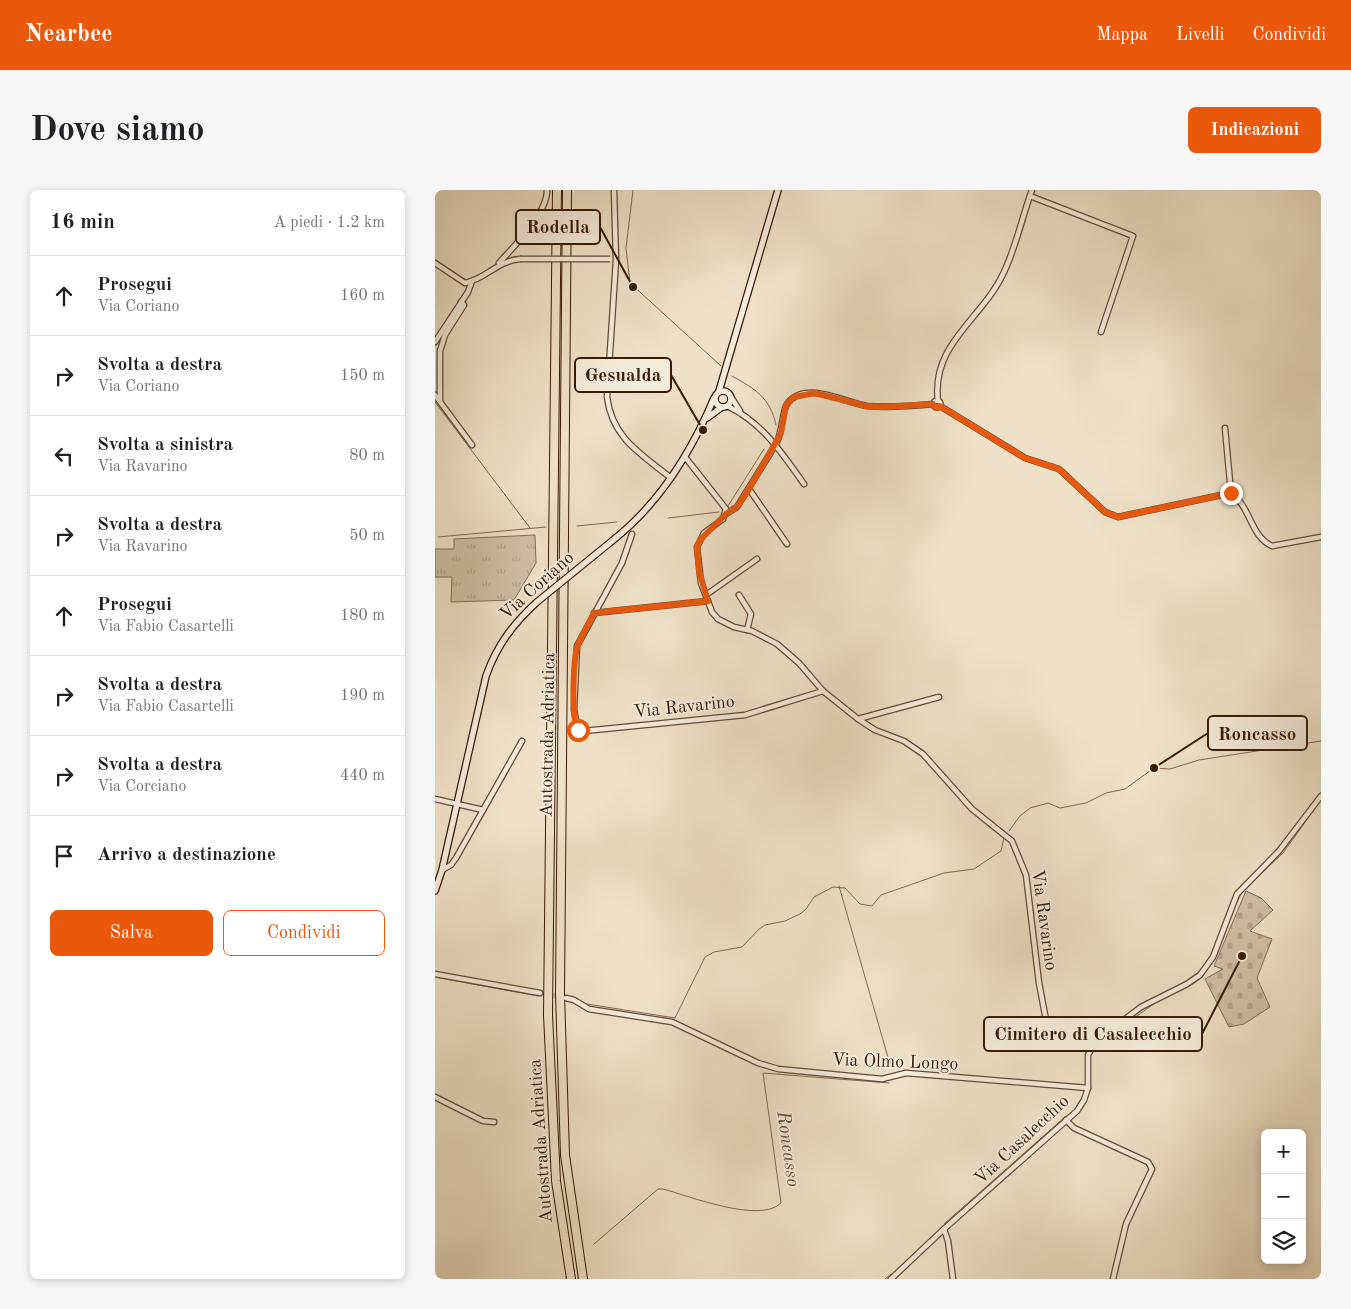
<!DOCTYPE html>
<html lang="it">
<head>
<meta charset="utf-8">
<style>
  :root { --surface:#fff; --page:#f6f6f6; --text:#202124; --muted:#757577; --line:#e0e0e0; --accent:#ea580c }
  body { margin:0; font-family:"Old Standard TT",serif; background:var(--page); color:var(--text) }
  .controls { position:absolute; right:15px; bottom:15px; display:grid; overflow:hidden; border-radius:8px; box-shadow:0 2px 8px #0003 }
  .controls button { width:45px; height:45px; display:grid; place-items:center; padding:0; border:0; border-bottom:1px solid var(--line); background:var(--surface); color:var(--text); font:25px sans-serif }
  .stop { position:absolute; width:15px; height:15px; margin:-11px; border:4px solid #ea580c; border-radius:50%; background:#fff }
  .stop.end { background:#ea580c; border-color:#fff; box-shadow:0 1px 5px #0008 }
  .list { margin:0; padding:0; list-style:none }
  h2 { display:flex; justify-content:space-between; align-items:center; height:65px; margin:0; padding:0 20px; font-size:21px }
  h2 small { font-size:16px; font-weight:400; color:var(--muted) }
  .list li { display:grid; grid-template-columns:32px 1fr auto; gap:15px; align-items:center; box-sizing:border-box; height:80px; padding:0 20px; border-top:1px solid var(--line) }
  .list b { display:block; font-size:19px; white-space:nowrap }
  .list p { margin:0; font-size:16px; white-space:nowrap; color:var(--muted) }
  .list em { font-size:16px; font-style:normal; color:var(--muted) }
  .actions { display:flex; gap:10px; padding:15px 20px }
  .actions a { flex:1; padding:11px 0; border:1px solid var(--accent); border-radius:8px; text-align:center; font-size:18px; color:var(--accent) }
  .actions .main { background:var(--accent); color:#fff }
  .icon { flex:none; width:28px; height:28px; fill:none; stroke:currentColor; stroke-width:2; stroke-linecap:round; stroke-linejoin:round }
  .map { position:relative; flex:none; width:886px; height:1089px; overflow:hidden; border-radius:8px }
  header { display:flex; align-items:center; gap:30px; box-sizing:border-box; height:70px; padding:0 25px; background:var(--accent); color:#fff }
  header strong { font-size:24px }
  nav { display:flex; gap:28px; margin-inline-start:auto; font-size:18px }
  .intro { display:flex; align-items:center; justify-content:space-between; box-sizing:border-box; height:120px; padding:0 30px }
  h1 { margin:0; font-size:35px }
  .button { padding:12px 22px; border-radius:8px; background:var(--accent); color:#fff; font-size:18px; font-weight:700 }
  main { display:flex; gap:30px; padding:0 30px }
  aside { flex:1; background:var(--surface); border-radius:8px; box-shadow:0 2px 8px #0003 }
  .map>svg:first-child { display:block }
  .grass { fill:url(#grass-tufts); stroke:#836c55 }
  .cemetery { fill:url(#cemetery-stones); stroke:#836c55 }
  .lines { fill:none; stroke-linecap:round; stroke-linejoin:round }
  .stream { stroke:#806851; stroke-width:1 }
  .street-tunnel { stroke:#c9b9a0; stroke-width:4.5; stroke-dasharray:4.5 2; stroke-linecap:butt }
  .street-casing { stroke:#654b35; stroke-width:7 }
  .secondary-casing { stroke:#371904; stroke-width:8 }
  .highway-casing { stroke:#371904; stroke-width:10 }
  .street { stroke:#f4ecdb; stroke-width:4.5 }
  .secondary { stroke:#f4ecdb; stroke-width:5.5 }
  .highway { stroke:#eee1c7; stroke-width:8 }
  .street-bridge-casing { stroke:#654b35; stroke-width:7; stroke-linecap:butt }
  .secondary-bridge-casing { stroke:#371904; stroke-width:8; stroke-linecap:butt }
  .street-bridge { stroke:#f4ecdb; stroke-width:4.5 }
  .secondary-bridge { stroke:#f4ecdb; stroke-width:5.5 }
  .route { stroke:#ea580c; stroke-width:6 }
  .labels { text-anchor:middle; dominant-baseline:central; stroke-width:4; stroke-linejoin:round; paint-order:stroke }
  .street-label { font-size:18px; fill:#371904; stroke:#f4ecdb }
  .water-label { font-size:19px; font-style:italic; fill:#674e38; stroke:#f4ecdb }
  .leader { fill:none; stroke:#371904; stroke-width:2 }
  .callout-dot { fill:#371904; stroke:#f4ecdb; stroke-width:2 }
  .callout { fill:#f4ecdb; stroke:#371904; stroke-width:2 }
  .callout-label { font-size:19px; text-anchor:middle; font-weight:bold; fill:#371904 }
</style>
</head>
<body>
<header>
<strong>Nearbee</strong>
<nav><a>Mappa</a><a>Livelli</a><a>Condividi</a></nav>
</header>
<div class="intro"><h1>Dove siamo</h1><a class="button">Indicazioni</a></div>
<main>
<aside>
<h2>16 min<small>A piedi · 1.2 km</small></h2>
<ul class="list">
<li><svg class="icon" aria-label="ahead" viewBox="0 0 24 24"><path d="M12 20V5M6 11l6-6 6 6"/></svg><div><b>Prosegui</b><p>Via Coriano</p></div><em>160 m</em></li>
<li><svg class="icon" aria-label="right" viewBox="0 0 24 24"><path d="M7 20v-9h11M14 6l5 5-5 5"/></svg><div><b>Svolta a destra</b><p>Via Coriano</p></div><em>150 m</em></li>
<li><svg class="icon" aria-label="left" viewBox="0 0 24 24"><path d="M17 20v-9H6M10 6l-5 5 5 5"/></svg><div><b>Svolta a sinistra</b><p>Via Ravarino</p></div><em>80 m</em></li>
<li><svg class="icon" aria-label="right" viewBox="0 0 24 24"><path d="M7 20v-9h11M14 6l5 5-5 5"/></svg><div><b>Svolta a destra</b><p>Via Ravarino</p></div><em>50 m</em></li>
<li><svg class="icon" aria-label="ahead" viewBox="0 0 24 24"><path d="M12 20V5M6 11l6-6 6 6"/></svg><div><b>Prosegui</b><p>Via Fabio Casartelli</p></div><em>180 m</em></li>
<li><svg class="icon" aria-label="right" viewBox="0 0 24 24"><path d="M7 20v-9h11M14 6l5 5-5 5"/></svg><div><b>Svolta a destra</b><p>Via Fabio Casartelli</p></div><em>190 m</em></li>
<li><svg class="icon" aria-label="right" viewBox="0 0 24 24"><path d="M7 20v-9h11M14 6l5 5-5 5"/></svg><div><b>Svolta a destra</b><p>Via Corciano</p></div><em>440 m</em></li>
<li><svg class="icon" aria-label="arrive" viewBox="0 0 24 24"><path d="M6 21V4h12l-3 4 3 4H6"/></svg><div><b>Arrivo a destinazione</b></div></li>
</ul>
<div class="actions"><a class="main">Salva</a><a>Condividi</a></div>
</aside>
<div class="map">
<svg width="886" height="1089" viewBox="0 0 886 1089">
  <defs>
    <pattern id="grass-tufts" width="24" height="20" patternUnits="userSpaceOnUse" patternTransform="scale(1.25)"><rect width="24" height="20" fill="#cfbfa6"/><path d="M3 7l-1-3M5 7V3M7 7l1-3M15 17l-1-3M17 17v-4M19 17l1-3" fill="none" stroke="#b2a48d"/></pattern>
    <pattern id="cemetery-stones" width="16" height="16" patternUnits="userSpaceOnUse" patternTransform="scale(1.25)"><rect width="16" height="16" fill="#cfbfa6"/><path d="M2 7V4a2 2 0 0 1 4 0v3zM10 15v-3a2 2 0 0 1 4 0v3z" fill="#b2a48d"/></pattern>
  </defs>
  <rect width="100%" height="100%" fill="#eee1c7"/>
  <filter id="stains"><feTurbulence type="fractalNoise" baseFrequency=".004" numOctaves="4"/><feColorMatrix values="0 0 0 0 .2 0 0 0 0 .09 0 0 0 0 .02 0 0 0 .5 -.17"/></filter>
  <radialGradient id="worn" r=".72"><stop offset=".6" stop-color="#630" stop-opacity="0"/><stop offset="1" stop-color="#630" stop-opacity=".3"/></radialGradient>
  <polygon class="grass" points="100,345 101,373 79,410 16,412 17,387 0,387 0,359 19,359 19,349"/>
  <polygon class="cemetery" points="811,701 826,708 838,720 815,741 837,749 822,788 835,817 809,834 794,837 770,789 788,779 779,776"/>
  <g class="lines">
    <g class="stream">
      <polyline points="198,0 191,58 195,93 286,176"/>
      <path d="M297 186C320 199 335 207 341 235"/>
      <polyline points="0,212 95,338"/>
      <polyline points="293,316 329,259"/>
      <polyline points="233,328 284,322"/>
      <polyline points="142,336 182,332"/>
      <polyline points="3,347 111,337"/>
      <polyline points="574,641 585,626 595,618 613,613 625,618 651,613 671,603 690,599 719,578 735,579 764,570 886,551"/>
      <polyline points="404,696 456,878"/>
      <polyline points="798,720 807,702 848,663 886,610"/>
      <polyline points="0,787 103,806"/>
      <polyline points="737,804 761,792"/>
      <polyline points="152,814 240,828 270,767 279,762 307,757 324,739 330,735 350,731 365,724 371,719 379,707 398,697 410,698 425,714 437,716 446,705 509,683 539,679 566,661 569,648"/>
      <polyline points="668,850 720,813"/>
      <polyline points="509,1034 631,926"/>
      <path d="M159 1054 223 999H228C254 1006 325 1034 346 1013L328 883 454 893"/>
      <polyline points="450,1089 456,1084"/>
    </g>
    <polyline class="street-tunnel" points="105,803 126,807"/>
    <defs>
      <g id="street">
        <path d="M179 0 181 70 172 207C177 248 206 264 236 288"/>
        <polyline points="595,6 698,46 666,142"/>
        <path d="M0 73 30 93C51 89 62 71 85 69"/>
        <path d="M64 73C80 55 112 24 112 0"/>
        <polyline points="0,152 33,102 37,91"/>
        <polyline points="0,205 37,255"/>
        <polyline points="296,207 305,221"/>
        <circle cx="502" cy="214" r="3.5"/>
        <polyline points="5,211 5,161 10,145 29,115 26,112"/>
        <path d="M503 211C496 154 547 129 568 84 581 58 587 27 597 0"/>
        <path d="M292 216C327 232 347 263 369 294"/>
        <path d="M505 216 590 268 624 279 670 322 683 327 796 303C816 317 815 346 837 356L886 347"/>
        <polyline points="790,238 796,303"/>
        <polyline points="250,267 291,319 288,329 269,343 262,357 266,393 277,422 283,429 299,437 317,441 342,454 364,473 388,501 423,529 440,540 469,551 488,564 537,619 577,651 591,685 604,793 615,851 619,855 655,859"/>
        <polyline points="314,299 352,354"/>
        <path d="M291 324 302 317 341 254C348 241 347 221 352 214 370 189 410 213 432 216 454 218 477 216 498 214"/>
        <polyline points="197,344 187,373 142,456 139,520 143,540 149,541 310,525 388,501"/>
        <polyline points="271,405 322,369"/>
        <polyline points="304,405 316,424 312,440"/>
        <polyline points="159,423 273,411"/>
        <polyline points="423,529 504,507"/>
        <polyline points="0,609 48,620"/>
        <polyline points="7,680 16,675 21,668 87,551"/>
        <polyline points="0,784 105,803"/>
        <polyline points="131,808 139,810 154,819 237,832 323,873 343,879 447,889 471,883 653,898"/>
        <polyline points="0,907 48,931 59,932"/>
        <polyline points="631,930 639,938 713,972 717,979 691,1034 678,1089"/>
        <polyline points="509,1039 513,1051 518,1089"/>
        <polyline points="456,1089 509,1039 642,921 649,910 653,898 653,865 661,851 706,817 752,794 765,785 778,767 802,704 844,661 886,606"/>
      </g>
      <g id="secondary">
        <circle cx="288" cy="209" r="8"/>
        <polyline points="284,201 343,0"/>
        <polyline points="272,228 287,217"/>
        <path d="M177 351C224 314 256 263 279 208"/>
        <path d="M0 701 7 680 51 486C62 455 78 434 102 412"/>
      </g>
      <g id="highway">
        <polyline points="122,0 113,825 121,991 136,1089"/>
        <polyline points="132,0 125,804 130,965 148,1089"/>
      </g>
    </defs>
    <use href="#street" class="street-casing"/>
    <use href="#secondary" class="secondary-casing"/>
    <use href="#highway" class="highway-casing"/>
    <use href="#street" class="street"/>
    <use href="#secondary" class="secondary"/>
    <use href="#highway" class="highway"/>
    <defs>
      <polyline id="street-bridge" points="85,69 175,69"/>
      <polyline id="secondary-bridge" points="102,412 177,351"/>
    </defs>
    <use href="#street-bridge" class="street-bridge-casing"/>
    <use href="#secondary-bridge" class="secondary-bridge-casing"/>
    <use href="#street-bridge" class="street-bridge"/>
    <use href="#secondary-bridge" class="secondary-bridge"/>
  </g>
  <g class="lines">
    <path class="route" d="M143 540C136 528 138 468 143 455 147 444 154 434 159 423L273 411 264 381 262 357 265 350 291 324 302 317 314 299 346 243 351 215 359 207 380 203 431 216 448 217 498 214 501 218 505 216 590 268 624 279 670 322 683 327 796 303"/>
  </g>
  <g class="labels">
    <g class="street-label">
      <text transform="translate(102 396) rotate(-42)">Via Coriano</text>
      <text transform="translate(249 517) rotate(-6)">Via Ravarino</text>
      <text transform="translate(113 545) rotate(-89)">Autostrada Adriatica</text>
      <text transform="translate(609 730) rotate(82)">Via Ravarino</text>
      <text transform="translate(460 872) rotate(2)">Via Olmo Longo</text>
      <text transform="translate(587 950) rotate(-43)">Via Casalecchio</text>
      <text transform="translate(106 951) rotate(-94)">Autostrada Adriatica</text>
    </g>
    <g class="water-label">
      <text transform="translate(352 959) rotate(82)">Roncasso</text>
    </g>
  </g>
  <path class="leader" d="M198 97L165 37M268 240L236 185M719 578L773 543M807 766L767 844"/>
  <g class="callout-dot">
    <circle cx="198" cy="97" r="5"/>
    <circle cx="268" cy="240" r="5"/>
    <circle cx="719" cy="578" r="5"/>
    <circle cx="807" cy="766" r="5"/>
  </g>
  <g class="callout">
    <rect x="81" y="20" width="84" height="34" rx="5"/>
    <rect x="140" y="168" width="96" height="34" rx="5"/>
    <rect x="773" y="526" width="99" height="34" rx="5"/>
    <rect x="549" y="827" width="218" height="34" rx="5"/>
  </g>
  <g class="callout-label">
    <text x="123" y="43">Rodella</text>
    <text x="188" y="191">Gesualda</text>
    <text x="822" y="550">Roncasso</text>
    <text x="658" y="850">Cimitero di Casalecchio</text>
  </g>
  <rect width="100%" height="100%" filter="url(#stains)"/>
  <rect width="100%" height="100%" fill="url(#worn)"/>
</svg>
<div class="controls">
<button>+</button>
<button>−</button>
<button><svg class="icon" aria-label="layers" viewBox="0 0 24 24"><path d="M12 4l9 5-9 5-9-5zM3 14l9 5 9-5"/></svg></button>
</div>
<div class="stop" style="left:143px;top:540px"></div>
<div class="stop end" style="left:796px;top:303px"></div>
</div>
</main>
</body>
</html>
